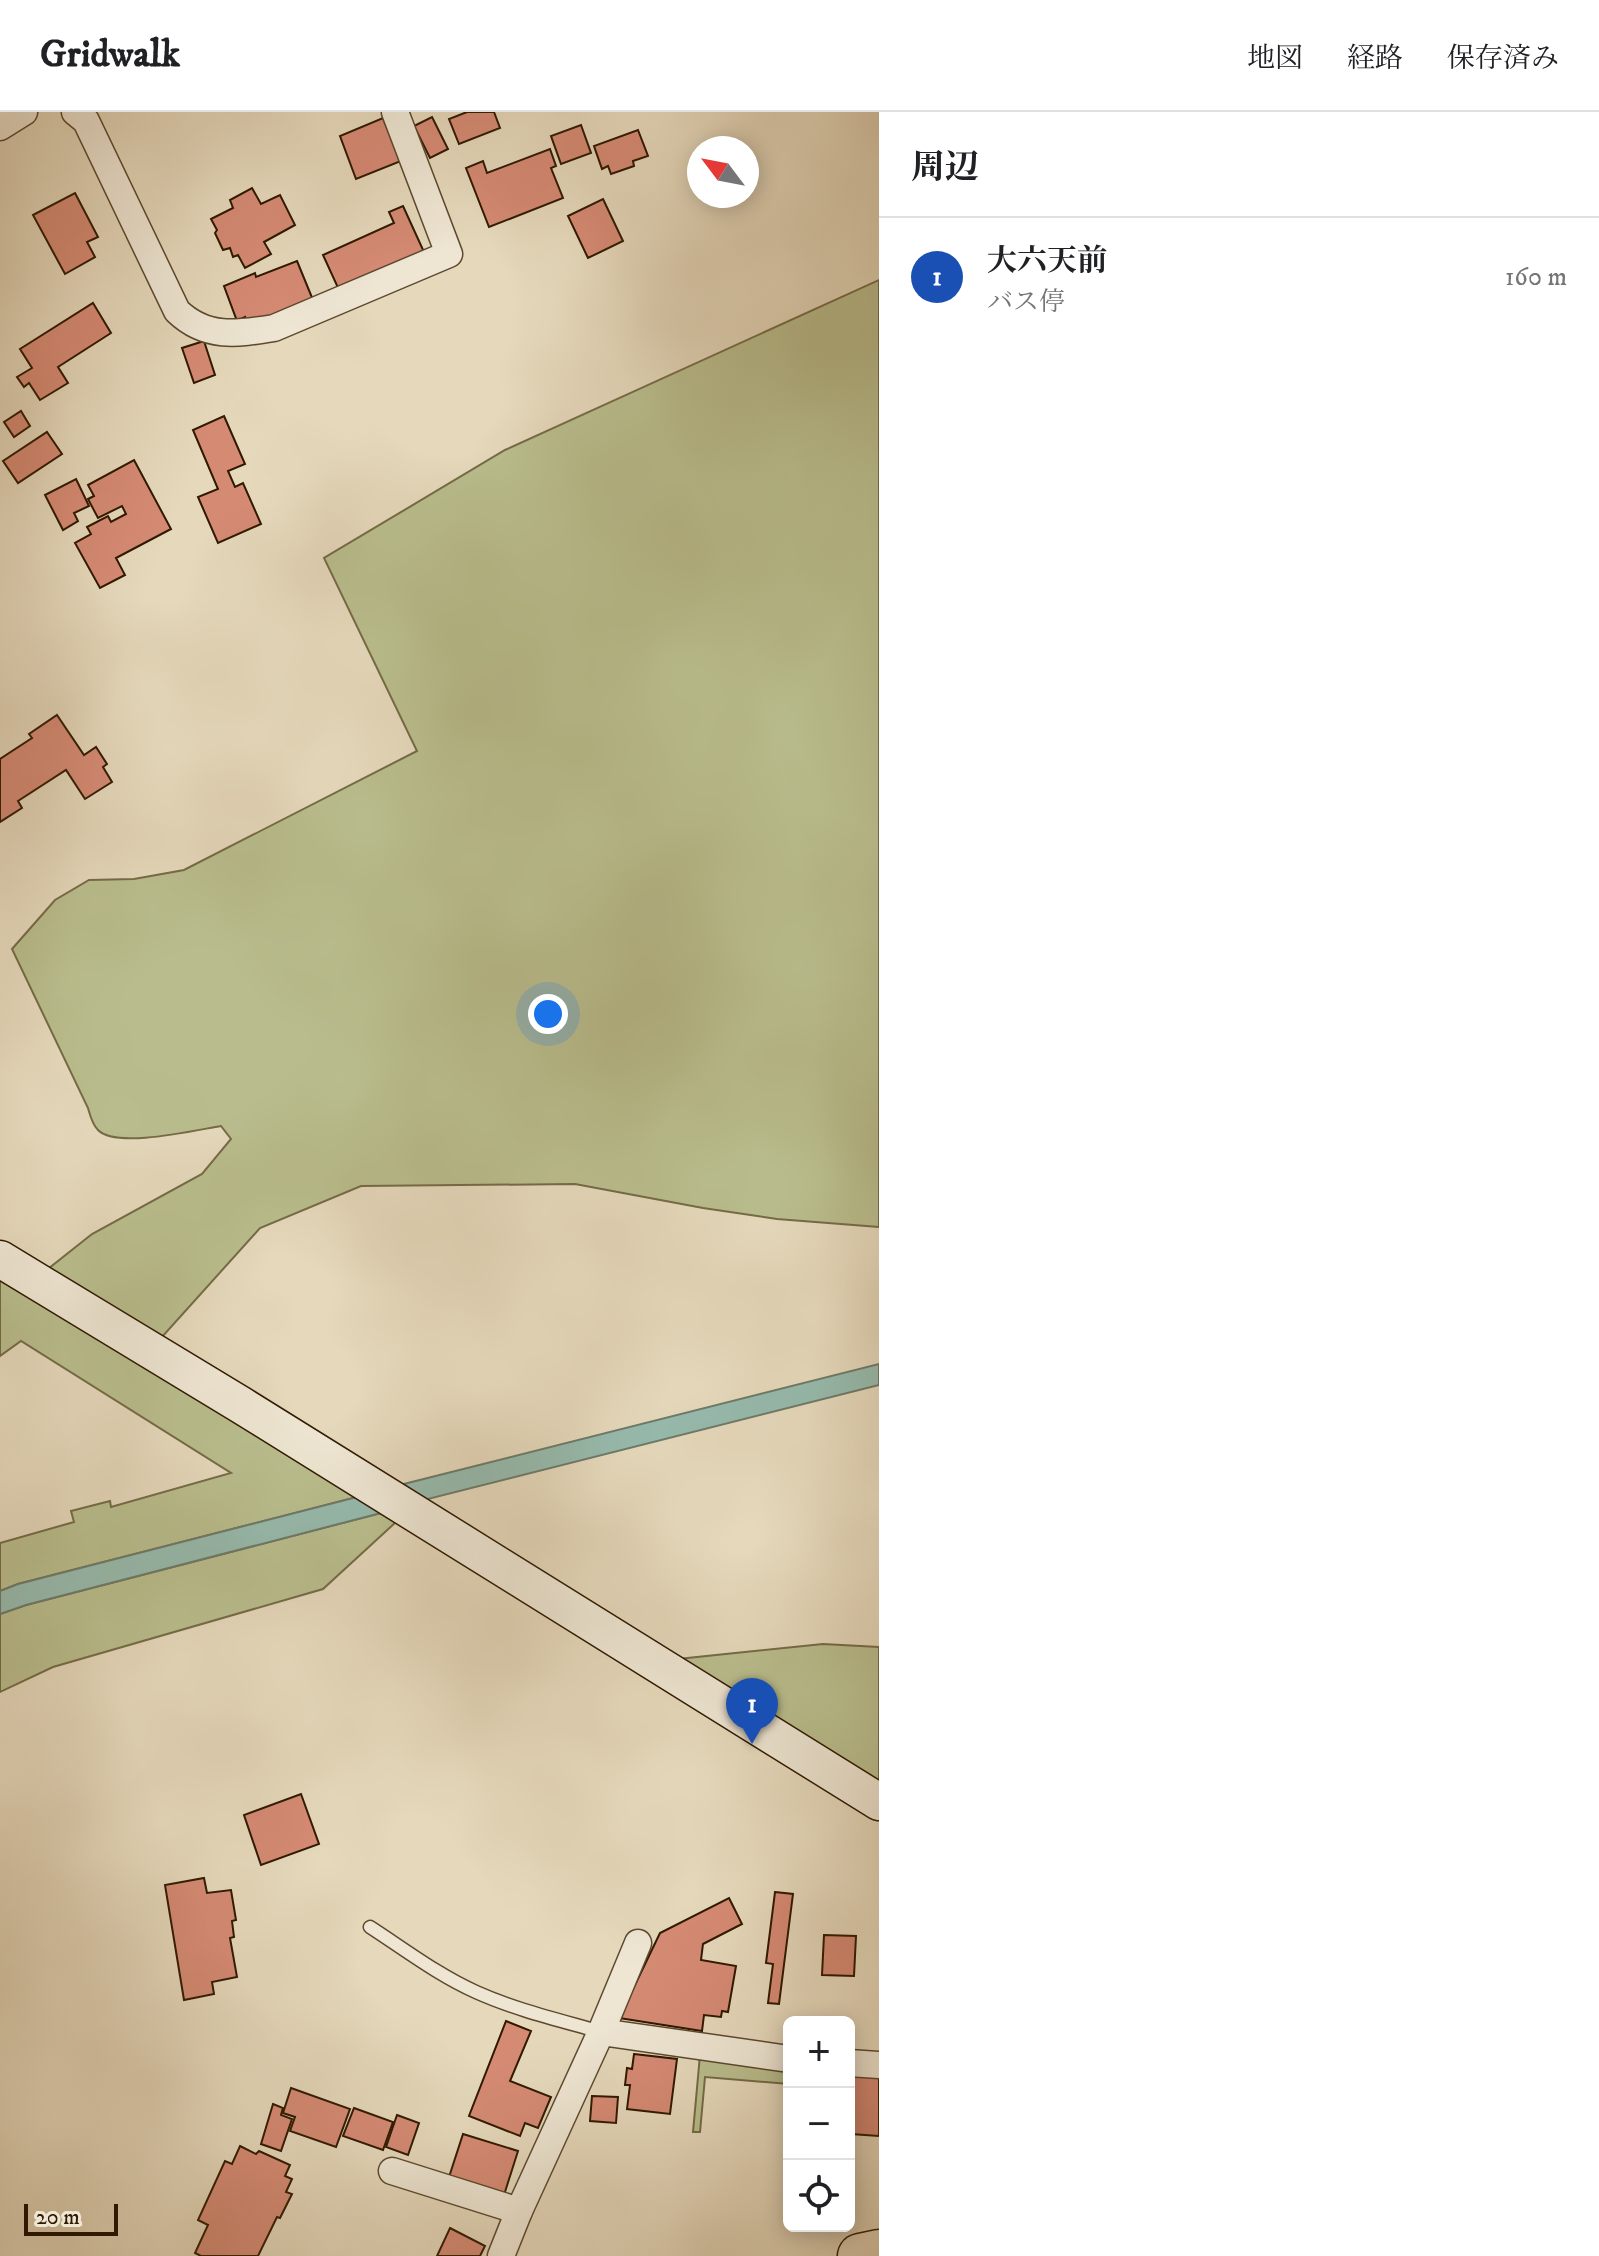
<!DOCTYPE html>
<html lang="ja">
<head>
<meta charset="utf-8">
<style>
  :root { --surface:#fff; --page:#f6f6f6; --text:#202124; --muted:#757577; --line:#e0e0e0; --accent:#7c3aed }
  body { margin:0; font-family:"IM FELL DW Pica","Noto Serif JP",serif; background:var(--page); color:var(--text) }
  .controls { position:absolute; right:24px; bottom:24px; display:grid; overflow:hidden; border-radius:12px; box-shadow:0 4px 20px #0003 }
  .controls button { width:72px; height:72px; display:grid; place-items:center; padding:0; border:0; border-bottom:2px solid var(--line); background:var(--surface); color:var(--text); font:40px sans-serif }
  .compass { position:absolute; left:687px; top:24px; width:72px; height:72px; border-radius:50%; background:var(--surface); box-shadow:0 4px 20px #0003; rotate:302deg }
  .scale { position:absolute; left:24px; bottom:20px; width:94px; box-sizing:border-box; padding-left:8px; border:4px solid #301900; border-top:0; font-size:22px; line-height:28px; white-space:nowrap; color:#301900; -webkit-text-stroke:6px #eee6d3; paint-order:stroke }
  .you { position:absolute; left:548px; top:902px; width:28px; height:28px; margin:-20px; border:6px solid #fff; border-radius:50%; background:#1a73e8; box-shadow:0 0 0 12px #1a73e833 }
  .badge { display:grid; place-items:center; width:52px; height:52px; border-radius:50%; background:var(--accent); color:#fff; font-size:26px; font-weight:700 }
  .pin { position:absolute; translate:-50% -66px; filter:drop-shadow(0 2px 4px #0008) }
  .pin::after { content:''; position:absolute; top:42px; width:28px; height:24px; background:inherit; clip-path:polygon(0 0,100% 0,50% 100%) }
  .list { margin:0; padding:0; list-style:none }
  h2 { display:flex; justify-content:space-between; align-items:center; height:104px; margin:0; padding:0 32px; font-size:34px }
  h2 small { font-size:26px; font-weight:400; color:var(--muted) }
  .list li { display:grid; grid-template-columns:52px 1fr auto; gap:24px; align-items:center; box-sizing:border-box; height:120px; padding:0 32px; border-top:2px solid var(--line) }
  .list b { display:block; font-size:30px; white-space:nowrap }
  .list p { margin:0; font-size:26px; white-space:nowrap; color:var(--muted) }
  .list em { font-size:26px; font-style:normal; color:var(--muted) }
  .icon { flex:none; width:44px; height:44px; fill:none; stroke:currentColor; stroke-width:2; stroke-linecap:round; stroke-linejoin:round }
  .map { position:relative; flex:none; width:879px; height:2144px; overflow:hidden }
  header { display:flex; align-items:center; gap:48px; box-sizing:border-box; height:112px; padding:0 40px; background:var(--surface); border-bottom:2px solid var(--line) }
  header strong { font-size:38px }
  nav { display:flex; gap:44px; margin-inline-start:auto; font-size:28px }
  main { display:flex }
  aside { flex:1; background:var(--surface) }
  .map>svg:first-child { display:block }
  .green { fill:#b9bd8d; stroke:#746b46; stroke-width:2 }
  .water { fill:#96baad; stroke:#6d7a68; stroke-width:2 }
  .building { fill:#d58a74; stroke:#301900; stroke-width:2 }
  .lines { fill:none; stroke-linecap:round; stroke-linejoin:round }
  .lane-casing { stroke:#5d492f; stroke-width:15 }
  .street-casing { stroke:#5d492f; stroke-width:29 }
  .secondary-casing { stroke:#301900; stroke-width:39 }
  .highway-casing { stroke:#301900; stroke-width:47 }
  .lane { stroke:#eee6d3; stroke-width:12 }
  .street { stroke:#eee6d3; stroke-width:26 }
  .secondary { stroke:#eee6d3; stroke-width:36 }
  .highway { stroke:#e5d8bb; stroke-width:44 }
</style>
</head>
<body>
<header>
<strong>Gridwalk</strong>
<nav><a>地図</a><a>経路</a><a>保存済み</a></nav>
</header>
<main>
<div class="map">
<svg width="879" height="2144" viewBox="0 0 879 2144">
  <rect width="100%" height="100%" fill="#e5d8bb"/>
  <filter id="stains"><feTurbulence type="fractalNoise" baseFrequency=".0025" numOctaves="4"/><feColorMatrix values="0 0 0 0 .2 0 0 0 0 .09 0 0 0 0 .02 0 0 0 .5 -.17"/></filter>
  <radialGradient id="worn" r=".72"><stop offset=".6" stop-color="#630" stop-opacity="0"/><stop offset="1" stop-color="#630" stop-opacity=".3"/></radialGradient>
  <g class="green">
    <path d="M879 168V1115L777 1107 703 1096 575 1072 361 1074 260 1116 162 1225 48 1157 92 1122 202 1062 231 1027 221 1014C196 1018 116 1037 98 1018 92 1012 90 1003 88 996L12 837 55 788 89 768 134 767 184 758 417 639 324 446 505 338Z"/>
    <polygon points="0,1167 60,1199 357,1385 18,1472 0,1479 0,1431 74,1410 71,1399 110,1389 111,1395 231,1361 21,1229 0,1244"/>
    <polygon points="381,1401 396,1410 323,1477 53,1555 0,1580 0,1502 26,1493"/>
    <polygon points="823,1532 879,1535 879,1670 678,1547"/>
    <polygon points="700,1943 789,1954 789,1972 705,1965 700,2020 693,2020"/>
  </g>
  <g class="water">
    <polygon points="879,1252 879,1273 424,1388 400,1373"/>
    <polygon points="357,1385 381,1401 26,1493 0,1502 0,1479 18,1472"/>
  </g>
  <g class="building">
    <polygon points="467,0 494,0 500,16 459,32 449,7"/>
    <polygon points="432,5 448,37 430,46 414,14"/>
    <polygon points="383,6 401,49 356,67 340,24"/>
    <polygon points="581,13 591,41 561,52 551,24"/>
    <polygon points="638,18 648,44 633,49 634,54 611,62 608,54 602,57 594,34"/>
    <polygon points="550,37 556,54 551,56 563,86 489,115 466,56 483,49 487,61"/>
    <polygon points="252,76 261,92 280,83 295,113 264,130 271,142 245,156 238,143 233,145 230,136 223,138 215,121 217,118 211,107 233,96 230,88"/>
    <polygon points="75,81 98,125 87,130 95,145 65,162 33,103"/>
    <polygon points="603,87 623,129 588,146 568,104"/>
    <polygon points="403,94 424,140 339,178 323,143 394,111 389,100"/>
    <polygon points="297,149 313,188 248,214 245,205 237,209 224,174 255,161 256,165"/>
    <polygon points="93,191 111,221 58,255 68,271 40,288 29,271 24,275 17,265 32,256 20,237"/>
    <polygon points="204,229 215,263 194,271 182,236"/>
    <polygon points="21,299 30,314 14,325 4,310"/>
    <polygon points="224,304 245,352 228,359 235,375 243,371 261,412 218,431 198,385 218,377 193,318"/>
    <polygon points="47,320 62,342 18,371 3,349"/>
    <polygon points="134,348 171,417 116,446 125,463 100,476 75,431 91,422 87,415 108,404 111,410 126,402 122,394 98,406 88,387 94,384 88,373"/>
    <polygon points="76,367 89,394 74,401 78,409 63,418 45,383"/>
    <polygon points="57,603 84,643 96,635 107,652 103,655 112,670 85,687 66,658 18,689 22,696 0,710 0,647 32,626 29,622"/>
    <polygon points="301,1682 319,1732 261,1753 244,1703"/>
    <polygon points="204,1766 207,1781 231,1778 236,1808 232,1809 234,1825 230,1826 237,1865 212,1870 214,1882 184,1888 165,1773"/>
    <polygon points="775,1780 793,1782 779,1892 768,1891 773,1852 766,1851"/>
    <polygon points="729,1786 742,1812 703,1832 701,1848 736,1854 728,1900 722,1899 721,1905 704,1903 702,1919 619,1906 660,1821"/>
    <polygon points="824,1823 856,1824 854,1864 822,1863"/>
    <polygon points="506,1909 531,1919 510,1969 551,1985 538,2016 525,2011 520,2024 469,2004"/>
    <polygon points="634,1942 677,1947 670,2002 627,1997 630,1973 625,1973 627,1956 632,1957"/>
    <polygon points="849,1963 879,1966 879,2024 851,2022"/>
    <polygon points="291,1976 350,1997 336,2035 290,2019 295,2005 283,2001"/>
    <polygon points="592,1984 618,1985 616,2011 590,2009"/>
    <polygon points="273,1992 283,1996 281,2003 292,2007 281,2039 261,2032"/>
    <polygon points="354,1996 393,2010 383,2038 343,2024"/>
    <polygon points="397,2003 419,2011 408,2043 386,2035"/>
    <polygon points="463,2022 518,2039 504,2083 449,2065"/>
    <polygon points="240,2034 256,2042 259,2039 290,2053 285,2064 292,2067 286,2080 292,2082 280,2106 277,2105 258,2144 201,2144 195,2141 208,2113 198,2108 225,2049 232,2052"/>
    <polygon points="450,2116 485,2134 480,2144 437,2144"/>
  </g>
  <g class="lines">
    <defs>
      <path id="lane" d="M370 1815C404 1837 438 1863 476 1880 516 1898 559 1908 601 1920"/>
      <g id="street">
        <path d="M75 0 86 9 177 199C206 227 237 222 274 216L449 142 395 0"/>
        <polyline points="0,15 24,0"/>
        <polyline points="601,1920 638,1831"/>
        <polyline points="849,1951 879,1953"/>
        <polyline points="392,2059 519,2099"/>
        <polyline points="501,2144 519,2099 601,1920 789,1947"/>
      </g>
      <polyline id="secondary" points="0,1147 241,1293 879,1690"/>
      <polyline id="highway" points="860,2144 879,2140"/>
    </defs>
    <use href="#lane" class="lane-casing"/>
    <use href="#street" class="street-casing"/>
    <use href="#secondary" class="secondary-casing"/>
    <use href="#highway" class="highway-casing"/>
    <use href="#lane" class="lane"/>
    <use href="#street" class="street"/>
    <use href="#secondary" class="secondary"/>
    <use href="#highway" class="highway"/>
  </g>
  <rect width="100%" height="100%" filter="url(#stains)"/>
  <rect width="100%" height="100%" fill="url(#worn)"/>
</svg>
<div class="controls">
<button>+</button>
<button>−</button>
<button><svg class="icon" aria-label="locate" viewBox="0 0 24 24"><circle cx="12" cy="12" r="6"/><path d="M12 2v4M12 18v4M2 12h4M18 12h4"/></svg></button>
</div>
<svg class="compass" viewBox="-18 -18 36 36"><path d="M0-13l5 13h-10z" fill="#e53935"/><path d="M0 13l5-13h-10z" fill="#757577"/></svg>
<div class="scale">20 m</div>
<div class="you"></div>
<div class="pin badge" style="left:752px;top:1632px;background:#1a4fb4">1</div>
</div>
<aside>
<h2>周辺<small></small></h2>
<ul class="list">
<li><span class="badge" style="background:#1a4fb4">1</span><div><b>大六天前</b><p>バス停</p></div><em>160 m</em></li>
</ul>
</aside>
</main>
</body>
</html>
